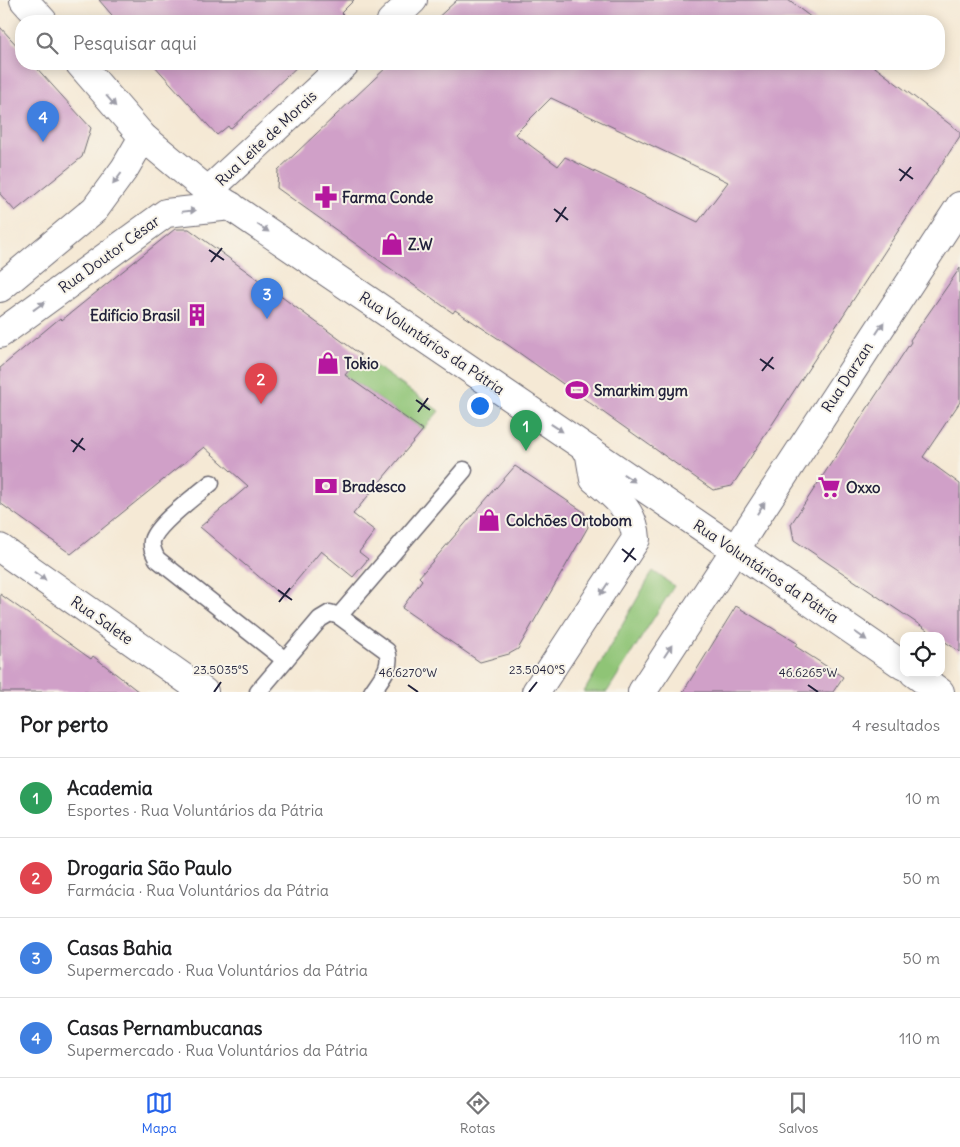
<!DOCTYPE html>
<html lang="pt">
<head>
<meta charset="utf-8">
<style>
  :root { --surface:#fff; --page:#f2f2f2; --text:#202124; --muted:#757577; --line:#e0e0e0; --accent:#2563eb }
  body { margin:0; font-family:Delius,sans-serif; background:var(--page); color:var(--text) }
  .controls { position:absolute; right:15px; bottom:15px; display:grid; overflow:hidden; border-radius:10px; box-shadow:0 2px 12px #0003 }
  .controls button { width:45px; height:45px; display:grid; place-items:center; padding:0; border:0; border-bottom:1px solid var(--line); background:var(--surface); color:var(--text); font:25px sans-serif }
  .you { position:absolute; left:479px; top:405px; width:18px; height:18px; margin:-12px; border:4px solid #fff; border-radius:50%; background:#1a73e8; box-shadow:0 0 0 8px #1a73e833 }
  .badge { display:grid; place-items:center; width:32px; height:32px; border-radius:50%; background:var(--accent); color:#fff; font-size:16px; font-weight:700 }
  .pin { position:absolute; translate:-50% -41px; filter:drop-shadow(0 1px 2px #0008) }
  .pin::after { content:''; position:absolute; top:26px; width:18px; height:15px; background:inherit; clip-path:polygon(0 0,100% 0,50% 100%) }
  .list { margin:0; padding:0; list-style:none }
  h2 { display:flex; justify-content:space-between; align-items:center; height:65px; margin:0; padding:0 20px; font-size:21px }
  h2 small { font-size:16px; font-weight:400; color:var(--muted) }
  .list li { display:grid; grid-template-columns:32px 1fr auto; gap:15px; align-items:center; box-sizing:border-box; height:80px; padding:0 20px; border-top:1px solid var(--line) }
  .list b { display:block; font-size:19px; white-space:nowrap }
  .list p { margin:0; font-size:16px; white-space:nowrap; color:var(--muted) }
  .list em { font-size:16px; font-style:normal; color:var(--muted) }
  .icon { flex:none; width:28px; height:28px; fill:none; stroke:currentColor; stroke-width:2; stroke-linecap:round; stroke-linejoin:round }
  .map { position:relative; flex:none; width:960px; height:692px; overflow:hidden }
  .search { position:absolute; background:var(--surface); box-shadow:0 2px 12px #0003; left:15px; right:15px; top:15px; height:55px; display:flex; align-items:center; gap:12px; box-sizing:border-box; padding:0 18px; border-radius:20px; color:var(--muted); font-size:19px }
  .sheet { height:385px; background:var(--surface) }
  nav { display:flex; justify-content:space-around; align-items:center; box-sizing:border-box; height:70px; border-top:1px solid var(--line); background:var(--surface); font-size:14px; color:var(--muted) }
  nav a { display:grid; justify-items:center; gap:2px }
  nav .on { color:var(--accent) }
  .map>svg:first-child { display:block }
  .green { fill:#8fc476; stroke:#587358 }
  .building { fill:#d0a0c8; fill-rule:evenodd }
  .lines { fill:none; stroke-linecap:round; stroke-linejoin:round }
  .service-casing { stroke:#6c6871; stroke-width:19 }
  .minor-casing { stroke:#6c6871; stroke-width:30 }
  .tertiary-casing { stroke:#6c6871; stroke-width:30 }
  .secondary-casing { stroke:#6c6871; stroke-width:30 }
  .primary-casing { stroke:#6c6871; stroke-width:30 }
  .service { stroke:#fff; stroke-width:16 }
  .minor { stroke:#fff; stroke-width:28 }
  .tertiary { stroke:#fff; stroke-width:28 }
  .secondary { stroke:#fff; stroke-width:28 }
  .primary { stroke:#fff; stroke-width:28 }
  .oneway { fill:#9c9ca7 }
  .ticks { fill:none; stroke:#22223b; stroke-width:2 }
  .labels { text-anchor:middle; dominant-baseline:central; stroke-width:4; stroke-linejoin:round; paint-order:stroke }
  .street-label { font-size:15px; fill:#22223b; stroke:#f7f3e8 }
  .poi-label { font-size:15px; font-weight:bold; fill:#22223b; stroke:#f7f3e8; text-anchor:start }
  .ticks-label { font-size:12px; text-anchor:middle; fill:#22223b; stroke:#f7f3e8; stroke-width:4; stroke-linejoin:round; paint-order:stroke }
</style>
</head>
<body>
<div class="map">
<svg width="960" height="692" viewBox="0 0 960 692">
  <rect width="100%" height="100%" fill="#f7f3e8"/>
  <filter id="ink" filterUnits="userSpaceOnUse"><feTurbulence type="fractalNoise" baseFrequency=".02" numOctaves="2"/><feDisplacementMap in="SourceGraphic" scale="10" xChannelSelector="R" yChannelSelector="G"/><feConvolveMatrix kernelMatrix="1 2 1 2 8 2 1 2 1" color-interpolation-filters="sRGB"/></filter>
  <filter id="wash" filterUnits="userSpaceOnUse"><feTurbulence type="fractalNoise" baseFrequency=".0096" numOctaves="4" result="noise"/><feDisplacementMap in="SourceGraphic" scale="20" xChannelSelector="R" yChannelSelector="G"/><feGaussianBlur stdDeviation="1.12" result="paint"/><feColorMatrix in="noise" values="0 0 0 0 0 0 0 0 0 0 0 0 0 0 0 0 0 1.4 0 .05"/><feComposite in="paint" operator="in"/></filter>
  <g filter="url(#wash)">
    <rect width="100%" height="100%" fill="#f5e9d5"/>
    <g class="green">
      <polygon points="360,355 439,411 423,430 345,375"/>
      <polygon points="653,571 674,586 607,692 584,692"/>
    </g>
    <g id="blocks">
      <g class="building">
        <polygon points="99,0 354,0 341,13 347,19 345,21 117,21"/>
        <polygon points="457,0 788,0 816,21 434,21"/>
        <polygon points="0,27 21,50 21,64 33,64 91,128 82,157 15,211 0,194"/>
        <polygon points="153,64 300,64 230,129 228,126 217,135"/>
        <path d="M390 64H871L960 132V136L732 486 713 490 508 345 455 310 453 313 277 188 278 170ZM551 98 693 165 728 182 698 222 565 157 558 166 515 134Z"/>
        <polygon points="175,229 189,229 361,355 345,375 423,430 353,514 375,531 359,552 368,559 353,577 321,551 283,597 200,527 248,486 204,447 71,554 0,503 0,368 60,318 62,320"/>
        <polygon points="960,268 960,402 923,457 960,484 960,652 941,639 941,636 936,636 794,540 791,524 911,342 910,340"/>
        <polygon points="515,466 584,512 588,527 518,649 509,654 480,662 402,608 422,580 419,577"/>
        <polygon points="0,594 91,659 93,656 139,692 0,692"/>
        <polygon points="736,606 797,643 795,646 843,677 833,692 683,692"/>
      </g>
    </g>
  </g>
  <g filter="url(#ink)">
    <use href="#blocks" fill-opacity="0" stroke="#6c6871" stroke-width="1"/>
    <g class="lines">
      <defs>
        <g id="service">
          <path d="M211 483C197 495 156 524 152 541 151 548 154 553 157 559L285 660"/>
          <polyline points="339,616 464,470"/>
          <path d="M258 692 320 619 330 613 339 616 387 651C393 667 380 679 372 692"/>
        </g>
        <polyline id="minor" points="0,548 204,692"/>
        <g id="tertiary">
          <polyline points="391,21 413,0"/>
          <polyline points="208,191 345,64"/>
          <polyline points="0,288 95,209 125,168 143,137"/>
          <polyline points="0,334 166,213 231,206"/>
        </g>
        <g id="secondary">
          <polyline points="734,549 904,666"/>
          <polyline points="914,673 940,692"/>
        </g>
        <g id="primary">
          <polyline points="24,0 43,21"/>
          <polyline points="80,64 143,137 208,191 734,549"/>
          <path d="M536 692 636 539C635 512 614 495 594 479L589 450"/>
          <polyline points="642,692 960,206"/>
        </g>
      </defs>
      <use href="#service" class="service-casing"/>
      <use href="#minor" class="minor-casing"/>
      <use href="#tertiary" class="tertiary-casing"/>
      <use href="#secondary" class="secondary-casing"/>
      <use href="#primary" class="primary-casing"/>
      <use href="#service" class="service"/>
      <use href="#minor" class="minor"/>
      <use href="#tertiary" class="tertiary"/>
      <use href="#secondary" class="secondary"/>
      <use href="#primary" class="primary"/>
    </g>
    <defs><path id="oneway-solid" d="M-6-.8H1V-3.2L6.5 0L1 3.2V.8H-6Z" transform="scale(1.25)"/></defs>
    <g class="oneway">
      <use href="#oneway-solid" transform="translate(111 101) rotate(49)"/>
      <use href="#oneway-solid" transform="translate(117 179) rotate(127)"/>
      <use href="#oneway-solid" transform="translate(189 211) rotate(-6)"/>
      <use href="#oneway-solid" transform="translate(263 228) rotate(34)"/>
      <use href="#oneway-solid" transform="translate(39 306) rotate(-36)"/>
      <use href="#oneway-solid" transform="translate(880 328) rotate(-57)"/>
      <use href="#oneway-solid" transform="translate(557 428) rotate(34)"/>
      <use href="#oneway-solid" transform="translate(629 478) rotate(34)"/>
      <use href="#oneway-solid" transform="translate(761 508) rotate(-57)"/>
      <use href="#oneway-solid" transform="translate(40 576) rotate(35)"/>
      <use href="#oneway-solid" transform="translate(604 589) rotate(123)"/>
      <use href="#oneway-solid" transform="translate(861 636) rotate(35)"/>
      <use href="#oneway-solid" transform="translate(668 651) rotate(-57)"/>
    </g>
  </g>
  <path class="ticks" d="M899 169 913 179M900 181 911 167M554 209 568 220M556 222 566 207M209 250 224 260M211 262 222 248M760 359 774 369M762 371 773 357M416 400 430 410M418 412 428 398M71 440 85 450M73 452 83 438M622 549 636 560M624 562 634 548M278 590 292 600M279 602 290 588M408 685 418 692M808 685 818 692M214 692 221 682M529 692 537 682"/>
  <defs>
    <symbol id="pharmacy-bare" viewBox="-9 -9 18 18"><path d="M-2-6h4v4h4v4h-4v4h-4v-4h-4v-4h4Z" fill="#b5179e" stroke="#f7f3e8" stroke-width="2.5" paint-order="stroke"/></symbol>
    <symbol id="shop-bare" viewBox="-9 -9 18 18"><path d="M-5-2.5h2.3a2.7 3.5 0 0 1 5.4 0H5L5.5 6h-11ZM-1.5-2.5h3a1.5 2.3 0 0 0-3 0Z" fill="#b5179e" stroke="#f7f3e8" stroke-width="2.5" paint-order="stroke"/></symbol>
    <symbol id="building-bare" viewBox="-9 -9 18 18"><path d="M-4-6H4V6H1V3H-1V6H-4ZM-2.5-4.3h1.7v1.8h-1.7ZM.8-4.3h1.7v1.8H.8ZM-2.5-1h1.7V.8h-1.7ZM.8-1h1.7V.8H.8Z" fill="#b5179e" stroke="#f7f3e8" stroke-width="2.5" paint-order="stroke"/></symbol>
    <symbol id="stadium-bare" viewBox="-9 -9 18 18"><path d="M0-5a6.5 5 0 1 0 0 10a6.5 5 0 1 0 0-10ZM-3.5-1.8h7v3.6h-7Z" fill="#b5179e" stroke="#f7f3e8" stroke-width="2.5" paint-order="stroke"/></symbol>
    <symbol id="bank-bare" viewBox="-9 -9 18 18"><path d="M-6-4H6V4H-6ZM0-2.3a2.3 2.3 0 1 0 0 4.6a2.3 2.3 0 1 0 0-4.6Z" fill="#b5179e" stroke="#f7f3e8" stroke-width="2.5" paint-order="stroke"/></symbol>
    <symbol id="supermarket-bare" viewBox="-9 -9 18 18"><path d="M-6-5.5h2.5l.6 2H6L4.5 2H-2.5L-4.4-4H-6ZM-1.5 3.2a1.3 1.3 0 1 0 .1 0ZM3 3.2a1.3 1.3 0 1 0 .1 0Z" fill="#b5179e" stroke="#f7f3e8" stroke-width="2.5" paint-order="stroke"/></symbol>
  </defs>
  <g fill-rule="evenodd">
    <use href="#pharmacy-bare" x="310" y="181" width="32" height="32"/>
    <use href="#shop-bare" x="376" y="228" width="32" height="32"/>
    <use href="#building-bare" x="181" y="299" width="32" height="32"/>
    <use href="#shop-bare" x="312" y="347" width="32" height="32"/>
    <use href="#stadium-bare" x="561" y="374" width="32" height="32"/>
    <use href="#bank-bare" x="310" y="470" width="32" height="32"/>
    <use href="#supermarket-bare" x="813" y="471" width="32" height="32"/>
    <use href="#shop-bare" x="473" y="504" width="32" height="32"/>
  </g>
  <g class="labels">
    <g class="street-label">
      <text transform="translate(266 138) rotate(-43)">Rua Leite de Morais</text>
      <text transform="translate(109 254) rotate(-36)">Rua Doutor César</text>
      <text transform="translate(432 343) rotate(34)">Rua Voluntários da Pátria</text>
      <text transform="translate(847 377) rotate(-57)">Rua Darzan</text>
      <text transform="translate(766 571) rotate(34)">Rua Voluntários da Pátria</text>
      <text transform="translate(102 620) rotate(35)">Rua Salete</text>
    </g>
    <g class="poi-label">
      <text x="342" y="197">Farma Conde</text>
      <text x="408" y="244">Z.W</text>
      <text x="180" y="315" text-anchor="end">Edifício Brasil</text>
      <text x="344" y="363">Tokio</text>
      <text x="594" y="390">Smarkim gym</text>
      <text x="342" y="486">Bradesco</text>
      <text x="846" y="487">Oxxo</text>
      <text x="506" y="520">Colchões Ortobom</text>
    </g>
  </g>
  <g class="ticks-label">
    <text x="221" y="674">23.5035°S</text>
    <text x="537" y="674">23.5040°S</text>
    <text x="408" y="677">46.6270°W</text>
    <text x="808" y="677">46.6265°W</text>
  </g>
</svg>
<div class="controls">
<button><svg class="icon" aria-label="locate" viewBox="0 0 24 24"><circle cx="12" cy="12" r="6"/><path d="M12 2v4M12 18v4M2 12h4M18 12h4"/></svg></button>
</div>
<div class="you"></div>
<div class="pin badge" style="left:526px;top:451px;background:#2e9e5b">1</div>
<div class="pin badge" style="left:261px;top:404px;background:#e0444e">2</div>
<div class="pin badge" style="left:267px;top:319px;background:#3f7fe0">3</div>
<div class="pin badge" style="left:43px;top:142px;background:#3f7fe0">4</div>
<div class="search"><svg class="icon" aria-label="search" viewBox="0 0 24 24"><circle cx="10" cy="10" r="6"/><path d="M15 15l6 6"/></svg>Pesquisar aqui</div>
</div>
<section class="sheet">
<h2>Por perto<small>4 resultados</small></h2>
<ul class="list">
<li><span class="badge" style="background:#2e9e5b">1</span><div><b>Academia</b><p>Esportes · Rua Voluntários da Pátria</p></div><em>10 m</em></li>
<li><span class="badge" style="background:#e0444e">2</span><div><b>Drogaria São Paulo</b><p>Farmácia · Rua Voluntários da Pátria</p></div><em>50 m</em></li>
<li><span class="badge" style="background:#3f7fe0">3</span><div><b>Casas Bahia</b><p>Supermercado · Rua Voluntários da Pátria</p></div><em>50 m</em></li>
<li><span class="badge" style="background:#3f7fe0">4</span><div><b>Casas Pernambucanas</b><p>Supermercado · Rua Voluntários da Pátria</p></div><em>110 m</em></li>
</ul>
</section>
<nav>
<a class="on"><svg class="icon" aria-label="map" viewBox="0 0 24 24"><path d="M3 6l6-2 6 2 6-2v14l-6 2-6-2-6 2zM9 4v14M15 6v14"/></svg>Mapa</a>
<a><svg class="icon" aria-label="directions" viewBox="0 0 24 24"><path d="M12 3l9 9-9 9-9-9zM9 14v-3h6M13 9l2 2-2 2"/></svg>Rotas</a>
<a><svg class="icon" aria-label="saved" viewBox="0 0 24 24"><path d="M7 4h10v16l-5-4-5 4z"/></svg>Salvos</a>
</nav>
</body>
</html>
